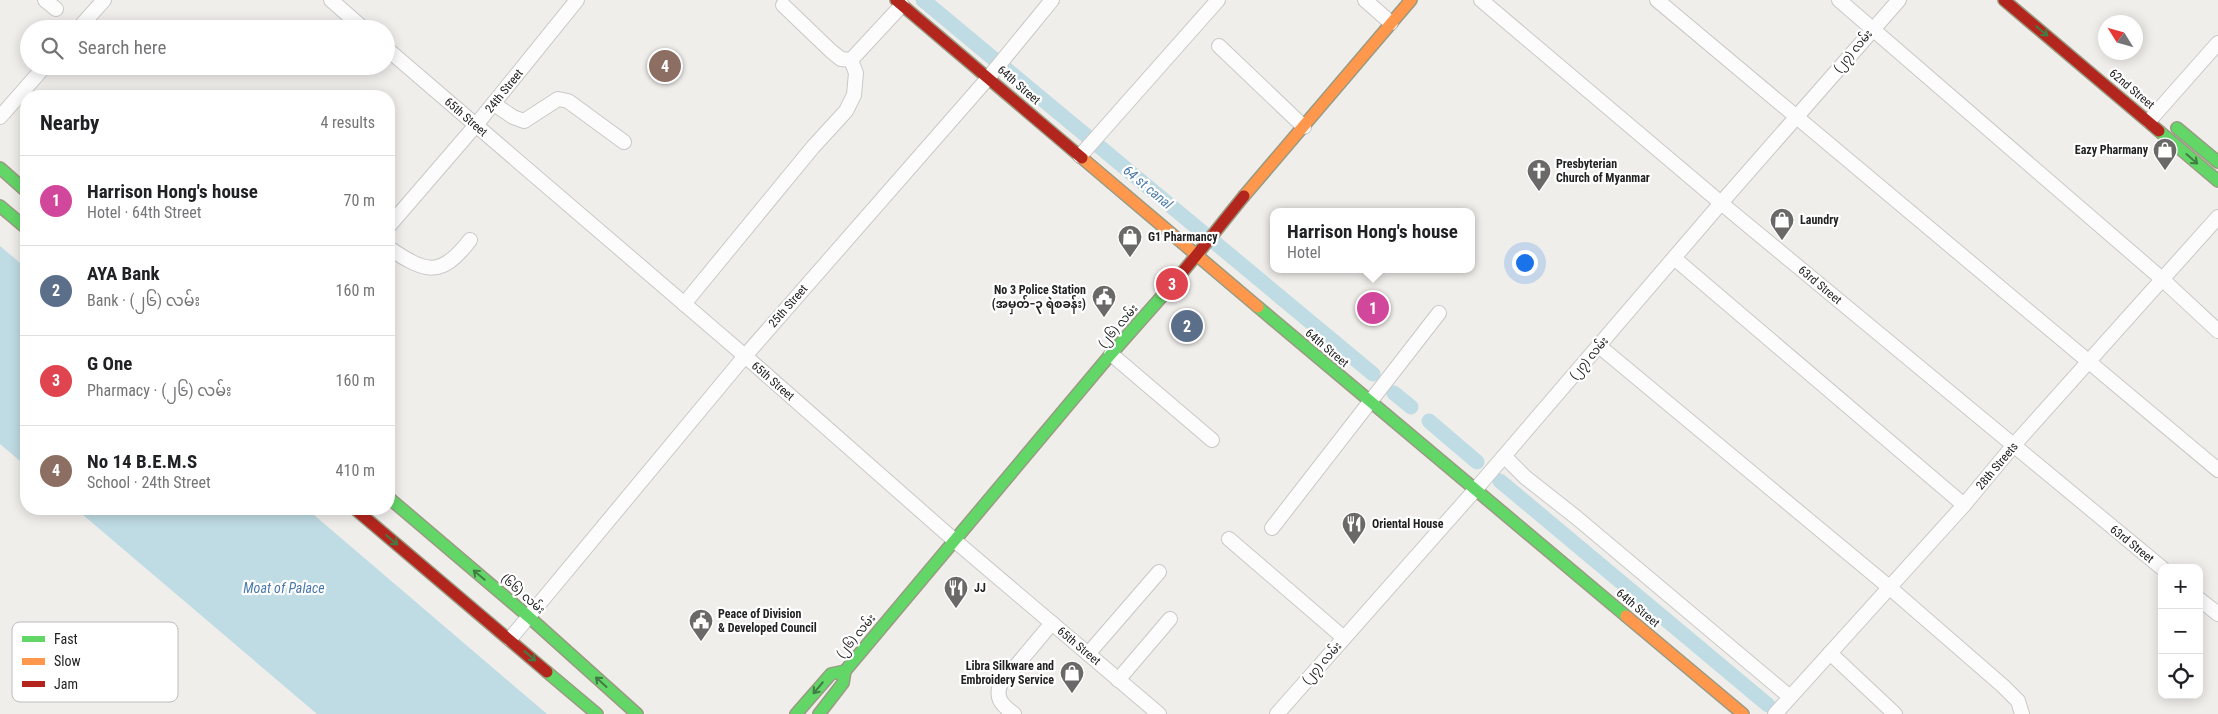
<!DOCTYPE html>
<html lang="en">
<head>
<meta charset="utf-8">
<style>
  :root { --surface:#fff; --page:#f2f2f2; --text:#202124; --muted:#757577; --line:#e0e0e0; --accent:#6a6968 }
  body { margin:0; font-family:"Roboto Condensed","Noto Sans Myanmar",sans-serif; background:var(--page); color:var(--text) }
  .controls { position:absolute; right:15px; bottom:15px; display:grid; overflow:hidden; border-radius:10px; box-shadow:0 2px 12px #0003 }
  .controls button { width:45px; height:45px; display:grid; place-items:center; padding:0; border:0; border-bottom:1px solid var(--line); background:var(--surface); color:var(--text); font:25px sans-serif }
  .compass { position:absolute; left:2098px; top:15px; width:45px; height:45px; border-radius:50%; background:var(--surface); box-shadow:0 2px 12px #0003; rotate:307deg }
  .you { position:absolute; left:1524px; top:262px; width:18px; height:18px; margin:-12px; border:4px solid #fff; border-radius:50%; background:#1a73e8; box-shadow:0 0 0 8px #1a73e833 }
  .badge { display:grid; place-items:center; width:32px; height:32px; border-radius:50%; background:var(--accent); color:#fff; font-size:16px; font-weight:700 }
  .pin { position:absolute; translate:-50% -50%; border:2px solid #fff; box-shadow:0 1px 5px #0006 }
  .popup { position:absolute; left:1270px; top:208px; width:205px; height:65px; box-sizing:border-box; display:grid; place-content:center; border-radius:10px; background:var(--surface); filter:drop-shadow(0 1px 4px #0005); font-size:16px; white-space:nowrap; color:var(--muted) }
  .popup b { font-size:19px; color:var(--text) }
  .popup::after { content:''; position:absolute; left:50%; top:100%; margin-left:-10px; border:10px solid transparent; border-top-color:var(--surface) }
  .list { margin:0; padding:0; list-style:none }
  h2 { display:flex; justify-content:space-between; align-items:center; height:65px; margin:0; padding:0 20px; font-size:21px }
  h2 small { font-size:16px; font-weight:400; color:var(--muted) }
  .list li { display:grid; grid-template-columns:32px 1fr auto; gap:15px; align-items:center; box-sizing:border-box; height:90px; padding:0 20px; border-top:1px solid var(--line) }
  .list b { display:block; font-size:19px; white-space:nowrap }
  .list p { margin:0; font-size:16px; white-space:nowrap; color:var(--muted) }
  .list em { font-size:16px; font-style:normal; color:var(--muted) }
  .icon { flex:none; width:28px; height:28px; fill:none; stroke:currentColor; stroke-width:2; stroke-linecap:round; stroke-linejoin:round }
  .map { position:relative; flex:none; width:2218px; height:714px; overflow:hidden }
  .search { position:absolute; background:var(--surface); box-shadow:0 2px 12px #0003; left:20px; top:20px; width:375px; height:55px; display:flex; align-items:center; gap:12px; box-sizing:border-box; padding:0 18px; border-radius:28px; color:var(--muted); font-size:19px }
  .panel { position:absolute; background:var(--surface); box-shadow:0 2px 12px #0003; left:20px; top:90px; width:375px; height:425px; border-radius:20px }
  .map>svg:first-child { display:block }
  .water { fill:#bfdbe3 }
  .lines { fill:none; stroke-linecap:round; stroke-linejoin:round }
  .canal { stroke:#bfdbe3; stroke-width:15 }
  .street-casing { stroke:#c9c8c7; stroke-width:16 }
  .fast-casing { stroke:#999a82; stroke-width:14 }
  .slow-casing { stroke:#999a82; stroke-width:14 }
  .jam-casing { stroke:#999a82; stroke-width:14 }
  .street { stroke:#fdfcfc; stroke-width:14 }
  .fast { stroke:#63d668; stroke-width:11 }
  .slow { stroke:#ff974d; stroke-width:11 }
  .jam { stroke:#b3261e; stroke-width:11 }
  .oneway { stroke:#427c45 }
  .labels { text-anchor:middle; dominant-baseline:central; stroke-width:4.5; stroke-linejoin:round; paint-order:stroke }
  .street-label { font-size:12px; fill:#222; stroke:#fff }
  .poi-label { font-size:12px; font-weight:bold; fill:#222; stroke:#fff; text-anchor:start }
  .water-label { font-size:14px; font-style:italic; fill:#4a7aab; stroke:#fff }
  .key { fill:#fff; stroke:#bdbdbd; stroke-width:1 }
  .key-label { font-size:14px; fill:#222 }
</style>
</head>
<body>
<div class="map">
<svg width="2218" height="714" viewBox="0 0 2218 714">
  <rect width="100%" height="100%" fill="#f0eeeb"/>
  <g class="water">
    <polygon points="0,246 26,268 26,466 0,444"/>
    <polygon points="76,509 307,509 547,714 317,714"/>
  </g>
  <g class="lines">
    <g class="canal">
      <polyline points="923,0 1373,374"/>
      <polyline points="1394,393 1411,407"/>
      <polyline points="1429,421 1477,462"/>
      <polyline points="1500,481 1768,705"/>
    </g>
    <defs>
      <g id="street">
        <polyline points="45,0 56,9"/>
        <polyline points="331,0 364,29"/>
        <polyline points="1365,0 1391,23"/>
        <polyline points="1481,0 1721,203 2162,568"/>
        <polyline points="1657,0 2218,470"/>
        <polyline points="1839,0 2162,279 2218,331"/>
        <polyline points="783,5 831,51 841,59 851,60"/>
        <polyline points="78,29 104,0"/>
        <polyline points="1219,46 1304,127"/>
        <polyline points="386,48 745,356 954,540 1159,714"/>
        <polyline points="494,104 513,117 524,121 558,99 568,101 624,142"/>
        <polyline points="0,117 45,66"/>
        <polyline points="2149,121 2218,43"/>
        <polyline points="1080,156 1218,0"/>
        <polyline points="389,226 476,125 577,0"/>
        <path d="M389 248C426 273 441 278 470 240"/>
        <polyline points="1674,258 1964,505"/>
        <polyline points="684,304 813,147 846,111 854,95 856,73 851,60 902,5"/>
        <polyline points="1599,346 1889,587 2003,686 2018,701 2022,714"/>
        <polyline points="1111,354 1212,440"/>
        <polyline points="1504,456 1525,477 1577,518 1790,697"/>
        <polyline points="1272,528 1439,313"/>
        <polyline points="1229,539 1344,638"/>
        <polyline points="2199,599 2218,614"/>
        <polyline points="510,639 745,356 989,77 1052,0"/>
        <polyline points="1830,653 1895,714"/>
        <polyline points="1088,654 1159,572"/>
        <polyline points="1118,680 1170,619"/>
        <path d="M1014 714C1003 706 995 699 1000 685L1052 623"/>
        <polyline points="1277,714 1475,490 1721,203 1899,0"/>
        <polyline points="1775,714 1964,505 2013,446 2218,217"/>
      </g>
      <g id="fast">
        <polyline points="2177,128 2218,162"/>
        <polyline points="2159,131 2218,181"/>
        <polyline points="0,168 26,191"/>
        <polyline points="0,206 26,228"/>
        <polyline points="1258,307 1626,616"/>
        <polyline points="389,498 529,617 637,714"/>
        <polyline points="547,672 597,714"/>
        <polyline points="796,714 831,674 845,671"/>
        <polyline points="819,714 843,683 845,671 1111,354 1164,294"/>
      </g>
      <g id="slow">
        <polyline points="1082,158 1258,307"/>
        <polyline points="1244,196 1411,0"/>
        <polyline points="1626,616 1743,714"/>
      </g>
      <g id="jam">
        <polyline points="896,0 1082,158"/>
        <polyline points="2004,0 2159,131"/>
        <path d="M1164 294C1192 262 1217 229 1244 196"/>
        <polyline points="355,509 547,672"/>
      </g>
    </defs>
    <use href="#street" class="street-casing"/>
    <use href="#fast" class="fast-casing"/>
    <use href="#slow" class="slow-casing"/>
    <use href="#jam" class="jam-casing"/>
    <use href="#street" class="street"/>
    <use href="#fast" class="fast"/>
    <use href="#slow" class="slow"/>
    <use href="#jam" class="jam"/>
  </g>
  <defs><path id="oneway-shaft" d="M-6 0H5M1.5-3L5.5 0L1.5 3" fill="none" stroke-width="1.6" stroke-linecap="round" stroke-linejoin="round" transform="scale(1.25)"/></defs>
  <g class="oneway">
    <use href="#oneway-shaft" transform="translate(2042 31) rotate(40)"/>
    <use href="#oneway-shaft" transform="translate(2192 159) rotate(41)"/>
    <use href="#oneway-shaft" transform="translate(392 540) rotate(40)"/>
    <use href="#oneway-shaft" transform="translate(479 575) rotate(-140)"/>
    <use href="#oneway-shaft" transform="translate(530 656) rotate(41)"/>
    <use href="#oneway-shaft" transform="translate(601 682) rotate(-138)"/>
    <use href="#oneway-shaft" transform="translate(818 688) rotate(130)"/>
  </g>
  <defs>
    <symbol id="shop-pin" viewBox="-11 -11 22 30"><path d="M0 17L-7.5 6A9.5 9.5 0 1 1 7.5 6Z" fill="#6a6968" stroke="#fff"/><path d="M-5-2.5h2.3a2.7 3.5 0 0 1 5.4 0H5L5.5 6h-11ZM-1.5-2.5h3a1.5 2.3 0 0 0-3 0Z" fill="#fff"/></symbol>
    <symbol id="church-pin" viewBox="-11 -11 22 30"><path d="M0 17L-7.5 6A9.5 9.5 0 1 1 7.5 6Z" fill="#6a6968" stroke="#fff"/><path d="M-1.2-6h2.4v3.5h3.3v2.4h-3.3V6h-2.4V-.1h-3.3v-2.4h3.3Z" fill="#fff"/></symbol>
    <symbol id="civic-pin" viewBox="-11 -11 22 30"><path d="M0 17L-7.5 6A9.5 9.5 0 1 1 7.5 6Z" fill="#6a6968" stroke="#fff"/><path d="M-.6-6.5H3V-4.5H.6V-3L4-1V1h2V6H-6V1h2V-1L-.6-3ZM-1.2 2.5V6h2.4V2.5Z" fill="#fff"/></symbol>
    <symbol id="restaurant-pin" viewBox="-11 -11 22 30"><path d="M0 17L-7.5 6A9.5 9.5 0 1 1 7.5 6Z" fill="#6a6968" stroke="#fff"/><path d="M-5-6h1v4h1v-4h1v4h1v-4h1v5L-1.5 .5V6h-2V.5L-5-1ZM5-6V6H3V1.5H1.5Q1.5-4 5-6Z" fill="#fff"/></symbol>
  </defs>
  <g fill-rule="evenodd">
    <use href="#shop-pin" x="2151" y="136" width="28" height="38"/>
    <use href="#church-pin" x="1525" y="157" width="28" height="38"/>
    <use href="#shop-pin" x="1768" y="206" width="28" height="38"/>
    <use href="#shop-pin" x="1116" y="223" width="28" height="38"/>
    <use href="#civic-pin" x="1090" y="283" width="28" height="38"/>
    <use href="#restaurant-pin" x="1340" y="510" width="28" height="38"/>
    <use href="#restaurant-pin" x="942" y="574" width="28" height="38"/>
    <use href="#civic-pin" x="687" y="607" width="28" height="38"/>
    <use href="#shop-pin" x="1058" y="659" width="28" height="38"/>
  </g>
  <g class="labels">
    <g class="street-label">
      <text transform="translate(1853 51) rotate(-49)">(၂၇) လမ်း</text>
      <text transform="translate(1019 85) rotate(41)">64th Street</text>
      <text transform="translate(2132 89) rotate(40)">62nd Street</text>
      <text transform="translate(504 91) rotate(-51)">24th Street</text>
      <text transform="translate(466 117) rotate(41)">65th Street</text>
      <text transform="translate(1820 285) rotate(40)">63rd Street</text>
      <text transform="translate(788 306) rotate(-49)">25th Street</text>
      <text transform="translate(1118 326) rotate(-49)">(၂၆) လမ်း</text>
      <text transform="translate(1327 348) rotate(40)">64th Street</text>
      <text transform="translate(1589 358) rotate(-49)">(၂၇) လမ်း</text>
      <text transform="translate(773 381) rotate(41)">65th Street</text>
      <text transform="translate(1997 466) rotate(-50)">28th Streets</text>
      <text transform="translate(2132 544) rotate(39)">63rd Street</text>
      <text transform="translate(523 594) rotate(41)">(၆၆) လမ်း</text>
      <text transform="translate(1638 608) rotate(40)">64th Street</text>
      <text transform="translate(856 636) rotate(-50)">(၂၆) လမ်း</text>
      <text transform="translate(1079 646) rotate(40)">65th Street</text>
      <text transform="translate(1322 663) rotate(-48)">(၂၇) လမ်း</text>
    </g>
    <g class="poi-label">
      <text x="2148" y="150" text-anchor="end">Eazy Pharmany</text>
      <text x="1556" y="164">Presbyterian<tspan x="1556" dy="14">Church of Myanmar</tspan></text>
      <text x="1800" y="220">Laundry</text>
      <text x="1148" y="237">G1 Pharmancy</text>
      <text x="1086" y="290" text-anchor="end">No 3 Police Station<tspan x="1086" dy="14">(အမှတ်−၃ ရဲစခန်း)</tspan></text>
      <text x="1372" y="524">Oriental House</text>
      <text x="974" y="588">JJ</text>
      <text x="718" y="614">Peace of Division<tspan x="718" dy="14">&amp; Developed Council</tspan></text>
      <text x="1054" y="666" text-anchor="end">Libra Silkware and<tspan x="1054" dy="14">Embroidery Service</tspan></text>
    </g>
    <g class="water-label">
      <text transform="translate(1148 187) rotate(40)">64 st canal</text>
      <text x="284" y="588">Moat of Palace</text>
    </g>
  </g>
  <rect x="12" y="622" width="166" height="80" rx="8" class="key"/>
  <rect x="22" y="636" width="23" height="6" fill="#63d668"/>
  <rect x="22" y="658" width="23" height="7" fill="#ff974d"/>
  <rect x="22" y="681" width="23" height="6" fill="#b3261e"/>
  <g class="key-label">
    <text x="54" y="644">Fast</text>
    <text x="54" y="666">Slow</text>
    <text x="54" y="689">Jam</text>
  </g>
</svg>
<div class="controls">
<button>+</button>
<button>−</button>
<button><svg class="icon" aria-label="locate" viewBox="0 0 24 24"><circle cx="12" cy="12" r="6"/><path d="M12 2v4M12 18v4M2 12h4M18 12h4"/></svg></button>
</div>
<svg class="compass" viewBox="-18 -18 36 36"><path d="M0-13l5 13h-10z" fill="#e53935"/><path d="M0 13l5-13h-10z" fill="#757577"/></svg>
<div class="you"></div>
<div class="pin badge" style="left:1373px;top:308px;background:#d1479c">1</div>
<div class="popup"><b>Harrison Hong's house</b>Hotel</div>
<div class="pin badge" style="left:1187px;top:326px;background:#5c6f8a">2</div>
<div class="pin badge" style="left:1172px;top:284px;background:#e0444e">3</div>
<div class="pin badge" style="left:665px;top:66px;background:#8d6e63">4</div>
<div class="search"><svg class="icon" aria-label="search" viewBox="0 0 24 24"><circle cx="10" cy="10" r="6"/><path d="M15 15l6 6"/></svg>Search here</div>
<section class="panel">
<h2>Nearby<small>4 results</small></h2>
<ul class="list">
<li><span class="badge" style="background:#d1479c">1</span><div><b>Harrison Hong's house</b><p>Hotel · 64th Street</p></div><em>70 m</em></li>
<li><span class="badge" style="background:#5c6f8a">2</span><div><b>AYA Bank</b><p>Bank · (၂၆) လမ်း</p></div><em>160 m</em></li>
<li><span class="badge" style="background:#e0444e">3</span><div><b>G One</b><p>Pharmacy · (၂၆) လမ်း</p></div><em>160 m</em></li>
<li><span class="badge" style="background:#8d6e63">4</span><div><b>No 14 B.E.M.S</b><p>School · 24th Street</p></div><em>410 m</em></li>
</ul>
</section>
</div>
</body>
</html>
